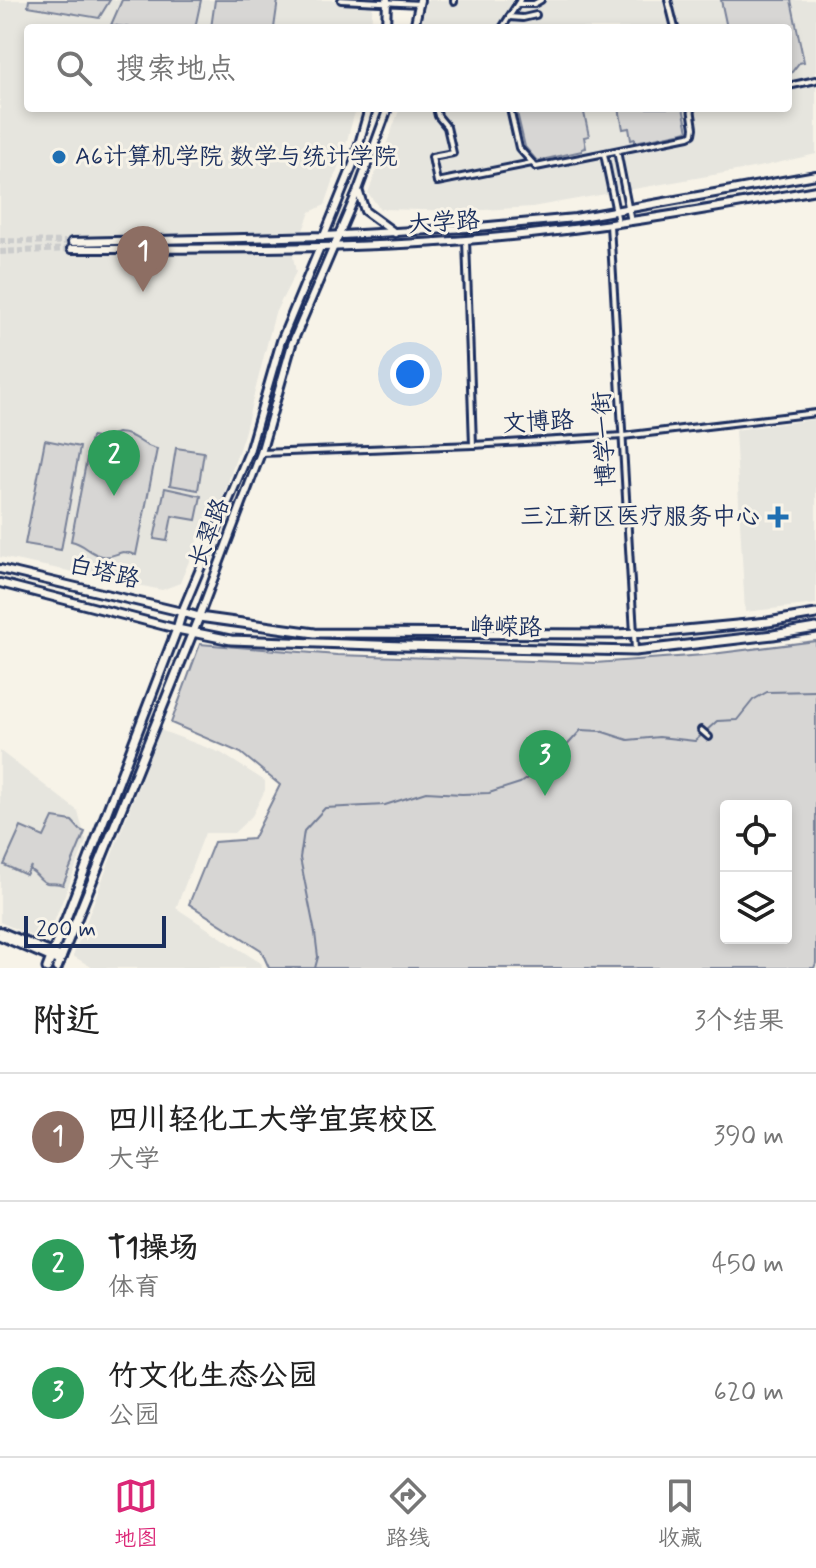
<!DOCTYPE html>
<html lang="zh">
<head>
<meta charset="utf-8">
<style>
  :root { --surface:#fff; --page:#f2f2f2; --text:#222; --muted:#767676; --line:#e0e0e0; --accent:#db2777 }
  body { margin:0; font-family:Mynerve,"LXGW WenKai TC",sans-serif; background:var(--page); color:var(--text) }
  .controls { position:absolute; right:24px; bottom:24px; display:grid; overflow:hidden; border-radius:8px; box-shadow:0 4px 12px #0003 }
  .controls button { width:72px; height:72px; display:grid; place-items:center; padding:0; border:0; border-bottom:2px solid var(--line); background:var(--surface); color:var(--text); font:40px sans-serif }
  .scale { position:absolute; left:24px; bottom:20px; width:142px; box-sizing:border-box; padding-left:8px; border:4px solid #1b2f5e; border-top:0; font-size:22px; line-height:28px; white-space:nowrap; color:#1b2f5e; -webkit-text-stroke:6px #f7f3e8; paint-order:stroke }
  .you { position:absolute; left:410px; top:374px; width:28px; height:28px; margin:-20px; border:6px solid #fff; border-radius:50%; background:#1a73e8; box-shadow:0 0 0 12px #1a73e833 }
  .badge { display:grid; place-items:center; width:52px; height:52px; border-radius:50%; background:var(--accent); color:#fff; font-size:26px; font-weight:700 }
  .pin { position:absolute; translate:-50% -66px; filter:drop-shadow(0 2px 4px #0008) }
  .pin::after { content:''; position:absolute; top:42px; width:28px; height:24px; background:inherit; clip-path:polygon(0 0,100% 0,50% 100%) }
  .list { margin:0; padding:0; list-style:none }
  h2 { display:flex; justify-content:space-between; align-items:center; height:104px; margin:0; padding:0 32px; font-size:34px }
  h2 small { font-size:26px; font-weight:400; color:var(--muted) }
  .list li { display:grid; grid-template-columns:52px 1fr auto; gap:24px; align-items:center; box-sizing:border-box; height:128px; padding:0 32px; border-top:2px solid var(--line) }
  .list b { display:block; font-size:30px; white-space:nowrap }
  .list p { margin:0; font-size:26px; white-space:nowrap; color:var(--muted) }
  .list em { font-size:26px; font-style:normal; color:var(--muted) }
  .icon { flex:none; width:44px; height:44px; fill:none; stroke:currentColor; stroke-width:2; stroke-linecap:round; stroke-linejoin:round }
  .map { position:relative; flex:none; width:816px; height:968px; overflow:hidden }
  .search { position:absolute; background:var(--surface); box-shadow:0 4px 12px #0003; left:24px; right:24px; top:24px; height:88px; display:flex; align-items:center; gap:20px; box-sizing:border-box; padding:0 28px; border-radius:8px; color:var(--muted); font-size:30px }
  .sheet { height:488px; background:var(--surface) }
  nav { display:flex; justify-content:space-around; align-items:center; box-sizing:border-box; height:112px; border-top:2px solid var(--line); background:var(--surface); font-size:22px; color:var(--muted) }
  nav a { display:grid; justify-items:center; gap:4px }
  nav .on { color:var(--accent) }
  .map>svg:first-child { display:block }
  .built { fill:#e6e5de }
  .green { fill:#d7d6d4; stroke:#798299; stroke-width:2; fill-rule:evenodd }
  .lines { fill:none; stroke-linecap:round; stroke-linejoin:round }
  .stream { stroke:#727c95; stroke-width:2 }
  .secondary-tunnel { stroke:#cbcccc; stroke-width:6; stroke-dasharray:6 3; stroke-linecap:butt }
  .street-casing { stroke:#1b2f5e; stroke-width:10 }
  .secondary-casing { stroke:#1b2f5e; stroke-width:12 }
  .primary-casing { stroke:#1b2f5e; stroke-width:13 }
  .street { stroke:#f7f3e8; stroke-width:4 }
  .secondary { stroke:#f7f3e8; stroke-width:6 }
  .primary { stroke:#f7f3e8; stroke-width:7 }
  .poi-dot { fill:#1f6fb2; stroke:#f7f3e8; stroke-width:3 }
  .labels { text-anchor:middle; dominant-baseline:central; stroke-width:6; stroke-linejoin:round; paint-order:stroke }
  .poi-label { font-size:24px; fill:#1b2f5e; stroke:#f7f3e8; text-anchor:start }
  .street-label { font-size:24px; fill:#1b2f5e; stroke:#f7f3e8 }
</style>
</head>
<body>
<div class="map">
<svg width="816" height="968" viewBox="0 0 816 968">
  <rect width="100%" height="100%" fill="#f7f3e8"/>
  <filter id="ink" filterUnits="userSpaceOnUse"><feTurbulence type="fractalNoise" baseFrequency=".0125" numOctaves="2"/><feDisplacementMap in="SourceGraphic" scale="16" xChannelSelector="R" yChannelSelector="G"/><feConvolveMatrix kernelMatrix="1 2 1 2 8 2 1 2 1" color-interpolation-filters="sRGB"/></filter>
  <g filter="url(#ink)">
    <g class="built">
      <polygon points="0,0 373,0 371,28 28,28 28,108 356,108 346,144 325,205 310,212 293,257 296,272 275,313 244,434 220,506 199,537 180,583 162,590 0,557"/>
      <polygon points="426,0 816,0 816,154 764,166 532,207 468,211 380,209 368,193 400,108 788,108 788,28 421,28"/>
      <polygon points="816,419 816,604 745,612 735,430"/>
      <polygon points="160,730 221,753 265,781 265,790 252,816 234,833 205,833 176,908 262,964 260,968 93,968 73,956"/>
      <polygon points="0,751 78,811 86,841 50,932 34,937 0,922"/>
    </g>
    <g class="green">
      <polygon points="29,0 110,0 99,18 28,6"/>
      <polygon points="122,0 201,0 195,28 132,28 111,25"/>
      <polygon points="215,0 278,0 274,28 211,28"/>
      <polygon points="721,0 791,0 804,62 799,63 788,77 788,28 727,28"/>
      <polygon points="516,108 583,108 589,136 584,137 586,148 582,149 582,151 537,161 525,147"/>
      <polygon points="619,108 683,108 688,131 635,142 635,139 631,140 629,128 623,129"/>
      <path d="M117 433C136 433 140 446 157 449L136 555C133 554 126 552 123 552 115 554 110 558 102 556 88 553 86 544 71 541L91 437 102 439Z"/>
      <polygon points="45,440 80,447 61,550 25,544"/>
      <polygon points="176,448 204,452 198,490 170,485"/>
      <polygon points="165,488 201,496 196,520 172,516 167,541 154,539"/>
      <path d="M816 641V963L814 968H269L261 950 189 904 214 842 253 839 280 785 241 753 171 723 200 644 337 655 595 663 704 655ZM726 806H786V938H726Z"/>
      <path d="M53 818 72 821 80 830 85 832 63 885C56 882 53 884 47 883 39 881 37 873 30 870L31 866 26 875 4 865 21 827 44 837Z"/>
    </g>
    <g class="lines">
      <polyline class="stream" points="315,968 318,957 315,933 300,858 304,831 325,808 385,805 426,792 462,794 489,793 520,783 553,761 581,730 600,731 628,740 659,737 695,741 717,721 737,720 753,700 767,692 816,691"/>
      <g class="secondary-tunnel">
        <polyline points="0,241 72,242"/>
        <polyline points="0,252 71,249"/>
      </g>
      <defs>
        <g id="street">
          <polyline points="341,0 420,4"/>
          <polyline points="454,0 454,2"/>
          <polyline points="668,0 675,28"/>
          <polyline points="518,4 534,4 541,0"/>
          <polyline points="509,17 523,18 536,15"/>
          <polyline points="502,28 520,0"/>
          <polyline points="788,86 816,80"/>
          <polyline points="436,108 438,116 447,127 453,153 432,157 437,182 532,163"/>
          <polyline points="510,108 519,148 536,167 689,136 693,134 694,128 691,108"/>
          <polyline points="617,151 631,222"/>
          <polyline points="604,154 618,222"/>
          <polyline points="610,225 635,650"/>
          <polyline points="466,240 473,445"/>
          <polyline points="261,453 473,445 623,436 816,413"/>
          <polyline points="701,730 709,737"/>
        </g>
        <g id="secondary">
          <polyline points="386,28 387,0"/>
          <polyline points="414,28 420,0"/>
          <polyline points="358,190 365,211 395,233"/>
          <polyline points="324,236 354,162 369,108"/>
          <polyline points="72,242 324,236 467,228 575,218 816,175"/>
          <path d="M71 249C203 248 335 250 466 240 584 231 700 211 816 190"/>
          <polyline points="0,569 182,612 249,452 281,341 320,247"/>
          <polyline points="0,583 177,629"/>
          <polyline points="199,617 261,453 292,344 358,190 388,108"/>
          <polyline points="0,931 62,957"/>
          <polyline points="0,936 60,962"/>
        </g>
        <g id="primary">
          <polyline points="177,629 231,640 404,646 635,651 773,635 816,628"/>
          <polyline points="47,968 177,629 182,612 199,617 315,633 614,634 664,632 768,622 816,614"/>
          <polyline points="57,968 199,617"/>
        </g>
      </defs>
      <use href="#street" class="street-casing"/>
      <use href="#secondary" class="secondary-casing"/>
      <use href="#primary" class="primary-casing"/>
      <use href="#street" class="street"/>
      <use href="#secondary" class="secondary"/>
      <use href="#primary" class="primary"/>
    </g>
  </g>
  <g class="poi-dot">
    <circle cx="59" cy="157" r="8"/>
    <path d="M774 505h8v8h8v8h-8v8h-8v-8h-8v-8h8z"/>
  </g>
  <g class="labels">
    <g class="poi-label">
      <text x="75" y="157">A6计算机学院 数学与统计学院</text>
      <text x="760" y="517" text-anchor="end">三江新区医疗服务中心</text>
    </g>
    <g class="street-label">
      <text transform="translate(444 223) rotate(-4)">大学路</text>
      <text transform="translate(538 423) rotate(-3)">文博路</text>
      <text transform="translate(605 439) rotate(-93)">博学一街</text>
      <text transform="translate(210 533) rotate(-69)">长翠路</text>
      <text transform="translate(104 573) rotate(13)">白塔路</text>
      <text transform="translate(506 628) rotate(1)">峥嵘路</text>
    </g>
  </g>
</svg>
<div class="controls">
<button><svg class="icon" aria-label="locate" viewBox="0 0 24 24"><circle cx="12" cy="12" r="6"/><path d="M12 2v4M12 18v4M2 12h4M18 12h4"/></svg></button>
<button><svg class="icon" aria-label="layers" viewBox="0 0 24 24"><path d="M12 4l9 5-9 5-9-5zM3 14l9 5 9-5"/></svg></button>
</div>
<div class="scale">200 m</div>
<div class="you"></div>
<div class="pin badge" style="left:143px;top:292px;background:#8d6e63">1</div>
<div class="pin badge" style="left:114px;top:496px;background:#2e9e5b">2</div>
<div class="pin badge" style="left:545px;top:796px;background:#2e9e5b">3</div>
<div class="search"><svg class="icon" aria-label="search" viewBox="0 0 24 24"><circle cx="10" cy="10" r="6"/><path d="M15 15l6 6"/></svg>搜索地点</div>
</div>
<section class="sheet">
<h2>附近<small>3个结果</small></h2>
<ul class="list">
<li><span class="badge" style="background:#8d6e63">1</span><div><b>四川轻化工大学宜宾校区</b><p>大学</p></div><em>390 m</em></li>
<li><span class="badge" style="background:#2e9e5b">2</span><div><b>T1操场</b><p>体育</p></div><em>450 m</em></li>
<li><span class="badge" style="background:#2e9e5b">3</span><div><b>竹文化生态公园</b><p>公园</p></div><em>620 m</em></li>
</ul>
</section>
<nav>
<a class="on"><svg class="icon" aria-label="map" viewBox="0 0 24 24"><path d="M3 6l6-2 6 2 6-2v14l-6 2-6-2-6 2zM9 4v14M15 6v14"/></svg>地图</a>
<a><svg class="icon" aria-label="directions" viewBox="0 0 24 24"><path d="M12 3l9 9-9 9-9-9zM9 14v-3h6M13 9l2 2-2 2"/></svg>路线</a>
<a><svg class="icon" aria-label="saved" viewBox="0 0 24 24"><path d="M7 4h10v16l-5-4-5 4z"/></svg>收藏</a>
</nav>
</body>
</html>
